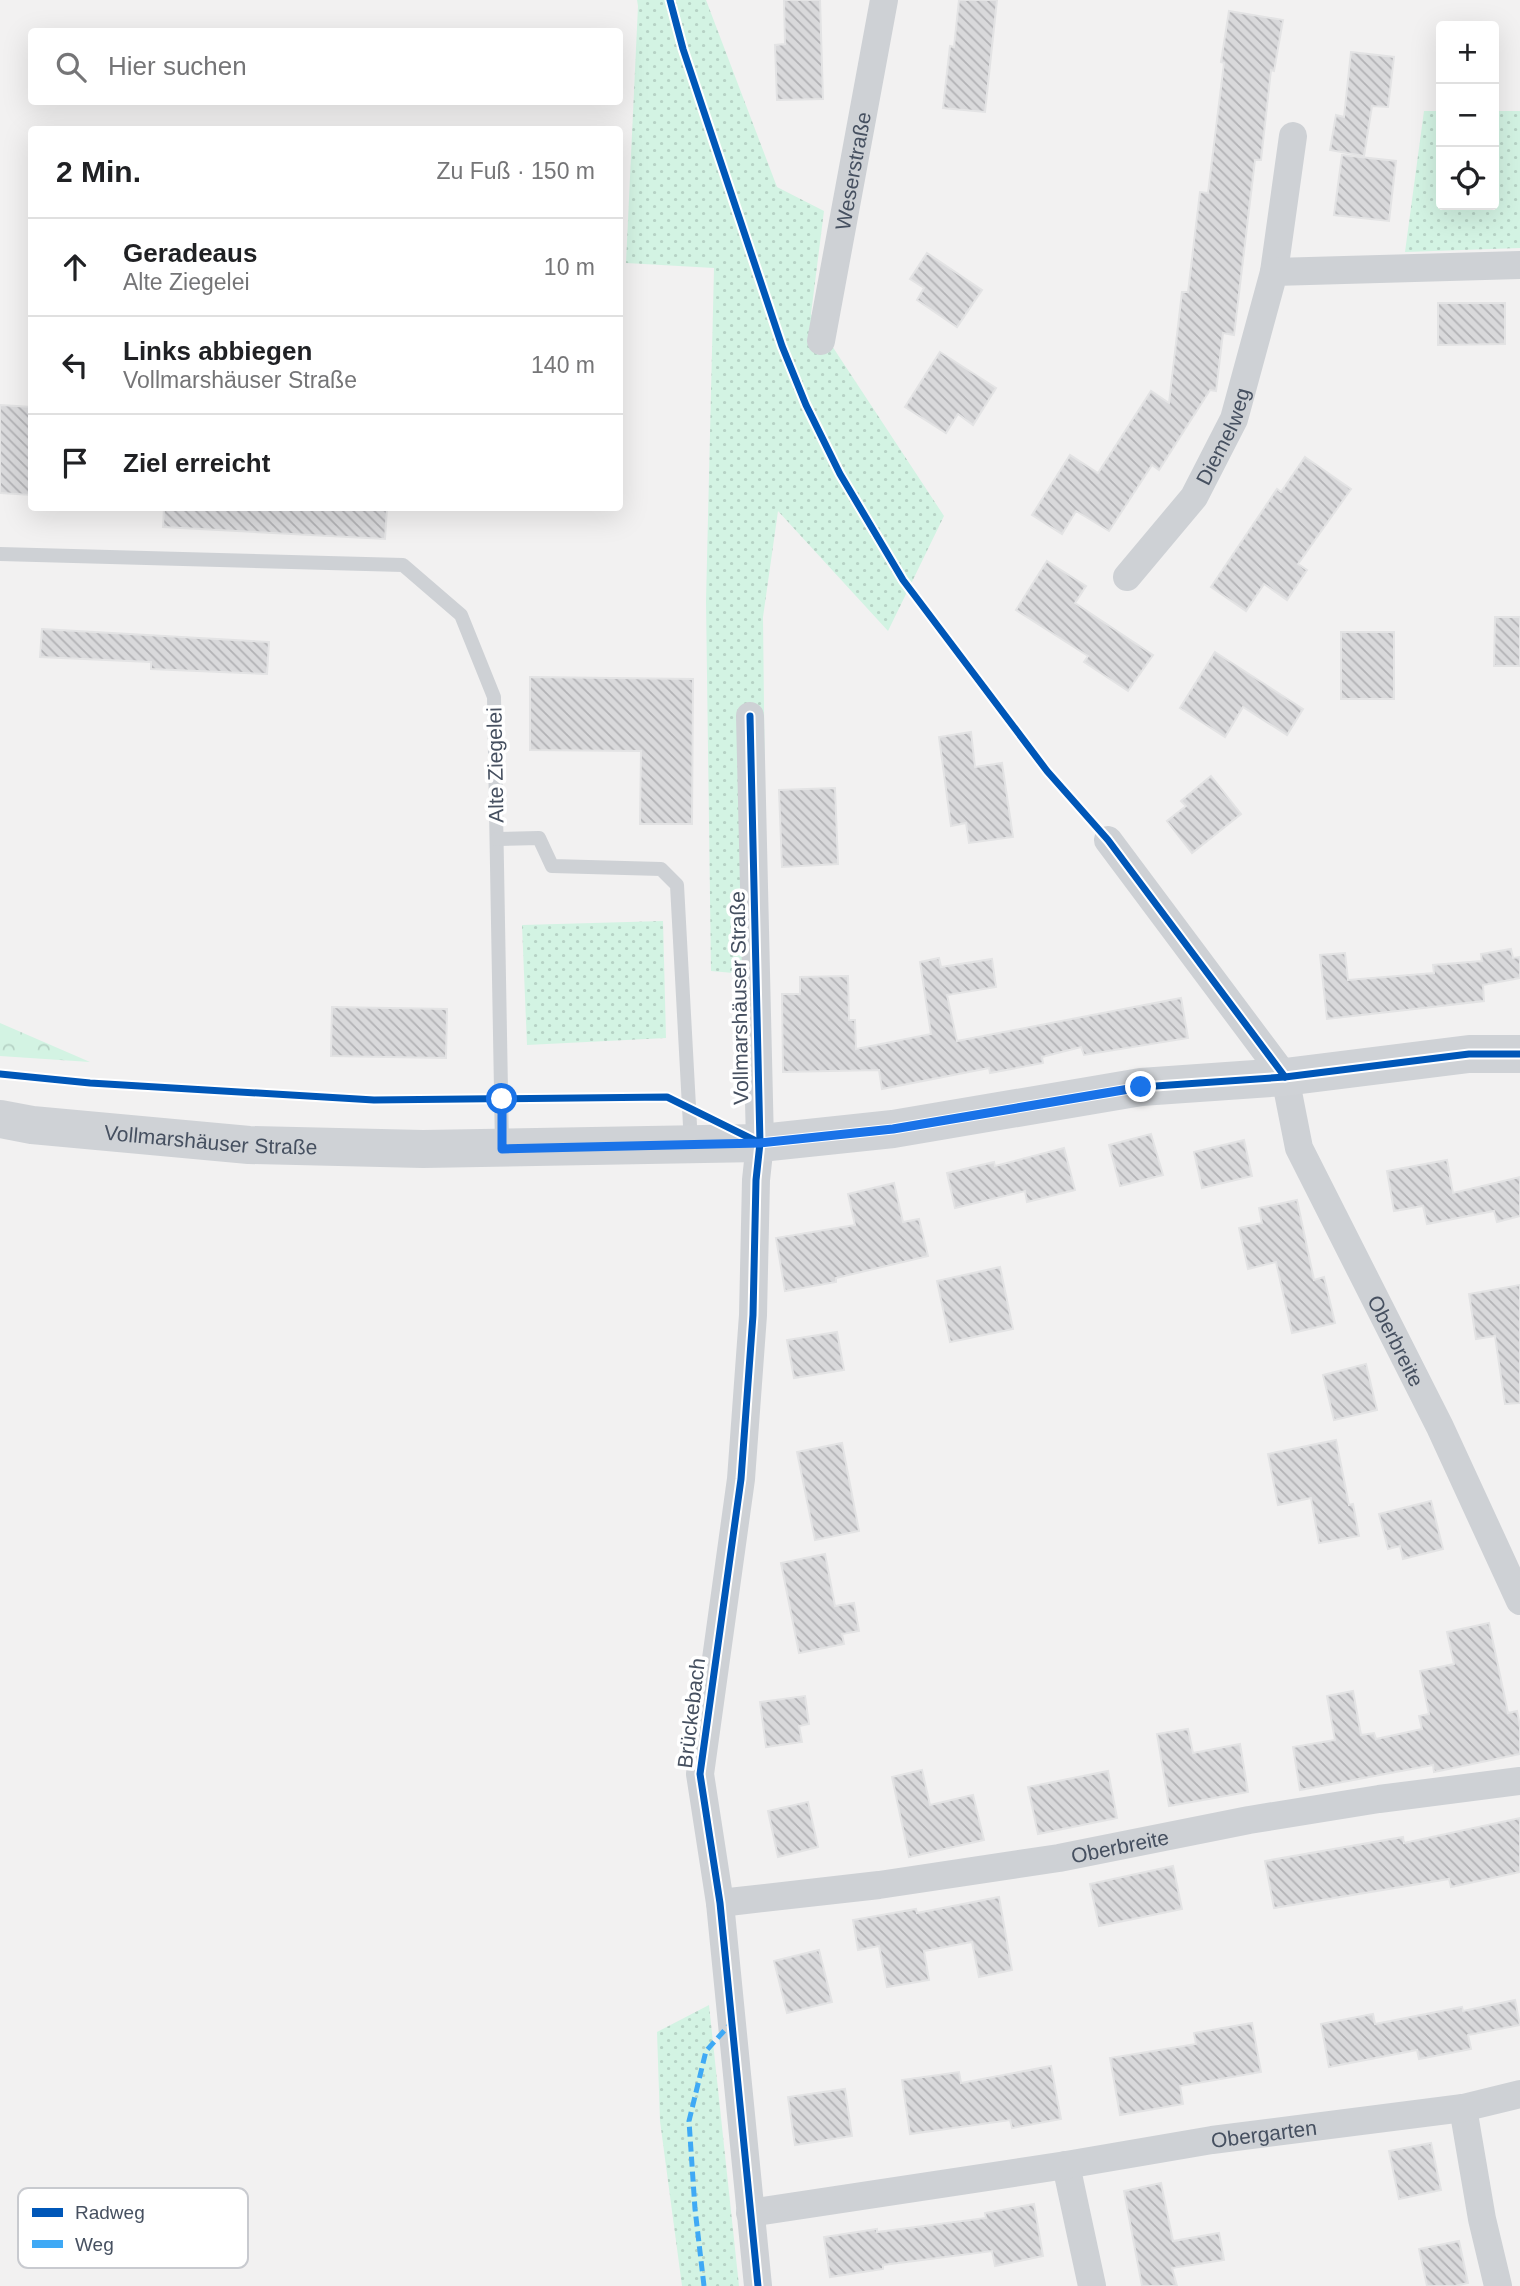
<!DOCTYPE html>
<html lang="de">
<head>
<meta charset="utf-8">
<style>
  :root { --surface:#fff; --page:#f2f2f2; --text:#202124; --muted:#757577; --line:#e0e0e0 }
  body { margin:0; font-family:Arial,sans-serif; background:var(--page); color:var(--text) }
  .controls { position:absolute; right:21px; top:21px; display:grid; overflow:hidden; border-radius:7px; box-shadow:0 7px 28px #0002 }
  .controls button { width:63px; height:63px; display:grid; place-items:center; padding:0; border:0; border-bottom:2px solid var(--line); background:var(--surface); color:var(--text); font:35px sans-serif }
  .stop { position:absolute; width:21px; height:21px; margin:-16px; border:5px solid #1a73e8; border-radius:50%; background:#fff }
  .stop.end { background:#1a73e8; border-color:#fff; box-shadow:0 2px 7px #0008 }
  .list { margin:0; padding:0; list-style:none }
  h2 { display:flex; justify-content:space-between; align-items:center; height:91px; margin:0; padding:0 28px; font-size:30px }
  h2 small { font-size:23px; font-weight:400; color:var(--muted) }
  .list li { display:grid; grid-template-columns:46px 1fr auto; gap:21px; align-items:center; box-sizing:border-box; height:98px; padding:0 28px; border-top:2px solid var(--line) }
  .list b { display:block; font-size:26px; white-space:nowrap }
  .list p { margin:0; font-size:23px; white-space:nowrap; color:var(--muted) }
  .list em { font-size:23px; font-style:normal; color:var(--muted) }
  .icon { flex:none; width:38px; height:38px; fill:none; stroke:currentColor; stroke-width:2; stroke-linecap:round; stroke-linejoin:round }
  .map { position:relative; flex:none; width:1520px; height:2286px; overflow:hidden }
  .search { position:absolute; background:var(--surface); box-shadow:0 7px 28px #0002; left:28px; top:28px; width:595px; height:77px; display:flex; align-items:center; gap:18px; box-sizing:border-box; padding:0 24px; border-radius:7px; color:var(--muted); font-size:26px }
  .panel { position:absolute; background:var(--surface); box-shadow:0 7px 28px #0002; left:28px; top:126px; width:595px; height:385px; border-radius:7px }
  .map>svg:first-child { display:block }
  .grass { fill:url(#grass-dots) }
  .forest { fill:url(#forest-crowns) }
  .building { fill:url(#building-back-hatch); stroke:#e3e3e4; stroke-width:2 }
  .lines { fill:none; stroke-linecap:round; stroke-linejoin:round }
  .lane { stroke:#ced1d5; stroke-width:14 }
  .street { stroke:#ced1d5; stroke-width:28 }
  .secondary { stroke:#cfd2d6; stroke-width:38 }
  .quiet { stroke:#3fa9f5; stroke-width:5; stroke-dasharray:10 5; stroke-linecap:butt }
  .cycleway-casing { stroke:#fff; stroke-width:11 }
  .cycleway { stroke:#0057b8; stroke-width:7 }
  .route { stroke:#1a73e8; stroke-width:9 }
  .labels { text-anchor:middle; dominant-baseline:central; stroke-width:7; stroke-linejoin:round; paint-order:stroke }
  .street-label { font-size:21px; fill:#465060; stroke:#fff }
  .key { fill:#fff; stroke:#c8cacf; stroke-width:2 }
  .key-label { font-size:19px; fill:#465060 }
</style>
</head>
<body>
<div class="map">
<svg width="1520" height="2286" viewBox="0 0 1520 2286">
  <defs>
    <pattern id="grass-dots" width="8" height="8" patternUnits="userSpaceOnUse" patternTransform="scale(1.75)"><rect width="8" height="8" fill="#d3f3e3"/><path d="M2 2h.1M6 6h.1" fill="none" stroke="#b6d2c5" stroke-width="1.8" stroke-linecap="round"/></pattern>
    <pattern id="forest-crowns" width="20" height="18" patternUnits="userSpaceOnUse" patternTransform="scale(1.75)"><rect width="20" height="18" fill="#d3f3e3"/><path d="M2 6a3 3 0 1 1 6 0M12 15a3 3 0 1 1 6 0" fill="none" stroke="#b6d2c5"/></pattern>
    <pattern id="building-back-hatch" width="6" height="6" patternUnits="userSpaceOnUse" patternTransform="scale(1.75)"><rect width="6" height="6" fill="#d9d9db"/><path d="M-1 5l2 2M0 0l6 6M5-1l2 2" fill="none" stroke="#b2b2b5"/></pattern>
  </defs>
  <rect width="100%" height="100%" fill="#f2f1f1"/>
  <g class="grass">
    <polygon points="637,0 706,0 777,187 824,211 811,314 944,516 888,631 778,511 763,617 767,976 711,971 706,601 714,268 626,263 638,6"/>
    <polygon points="1424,111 1441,111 1441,205 1494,205 1494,111 1520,111 1520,248 1405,252"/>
    <polygon points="663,921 666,1038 527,1045 522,925"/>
    <polygon points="709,2005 739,2286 682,2286 660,2121 657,2032"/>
  </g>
  <polygon class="forest" points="0,1023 90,1062 0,1056"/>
  <g class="building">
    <polygon points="784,0 820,0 823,99 777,100 775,45 785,44"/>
    <polygon points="959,0 997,0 985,112 943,108 950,46 954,47"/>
    <polygon points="1229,11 1283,20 1274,71 1271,70 1261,160 1255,160 1234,335 1223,333 1216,391 1210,390 1159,470 1152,465 1109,531 1076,511 1062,534 1032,515 1070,455 1098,473 1151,391 1169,403 1182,292 1188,292 1200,192 1208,193 1224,63 1221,62"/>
    <polygon points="1351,52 1394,57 1388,107 1372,106 1364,156 1330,150 1336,115 1344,117"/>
    <polygon points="1342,155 1396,161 1389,221 1334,215"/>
    <polygon points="927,253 982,290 957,327 917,300 924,288 910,279"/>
    <polygon points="1438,303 1505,303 1505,344 1438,345"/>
    <polygon points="940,352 996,388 973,425 958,414 946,433 905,407"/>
    <polygon points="0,405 32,407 32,495 0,493"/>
    <polygon points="1305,457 1351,489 1298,564 1307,570 1287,600 1264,584 1246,611 1211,587 1277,489 1281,492"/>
    <polygon points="164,508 387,508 385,539 163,527"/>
    <polygon points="1047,561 1086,586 1075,603 1153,655 1128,691 1084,662 1088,656 1016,610"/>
    <polygon points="1495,617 1520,617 1520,666 1494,666"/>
    <polygon points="42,629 269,642 267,674 151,669 151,662 40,657"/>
    <rect x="1341" y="632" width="53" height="67"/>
    <polygon points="1215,652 1303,709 1287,735 1243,707 1225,737 1180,708"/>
    <polygon points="530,677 693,679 692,824 640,824 641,751 530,750"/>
    <polygon points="971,732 975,767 1002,763 1013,837 969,843 966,823 951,826 939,737"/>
    <polygon points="1211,776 1241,814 1192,853 1167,821 1186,806 1181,801"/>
    <polygon points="835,788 838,864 782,867 779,790"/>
    <polygon points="1511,949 1513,958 1520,957 1520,978 1483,985 1484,1001 1327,1019 1320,955 1345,953 1348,980 1434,973 1433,965 1482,961 1481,954"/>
    <polygon points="939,958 941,967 992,959 996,987 947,995 957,1041 1181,998 1188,1038 1084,1055 1081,1047 1042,1057 1043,1063 990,1073 989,1068 882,1089 879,1070 783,1072 782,994 800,994 800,977 848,976 849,1020 855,1020 856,1049 931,1034 920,962"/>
    <polygon points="332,1007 447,1009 446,1058 331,1056"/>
    <polygon points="1151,1134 1163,1175 1120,1186 1109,1145"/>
    <polygon points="1244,1140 1252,1176 1202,1188 1194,1152"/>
    <polygon points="1064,1148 1075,1190 1027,1202 1025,1191 955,1208 947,1173 994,1162 995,1166"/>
    <polygon points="1447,1160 1453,1193 1520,1177 1520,1216 1497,1222 1494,1211 1427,1224 1423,1206 1394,1211 1387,1171"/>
    <polygon points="894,1183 903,1222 919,1219 928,1256 836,1278 836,1282 785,1291 776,1238 855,1225 848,1194"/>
    <polygon points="1297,1200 1314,1280 1324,1277 1335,1323 1292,1333 1276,1262 1248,1269 1239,1228 1262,1223 1259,1208"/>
    <polygon points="1000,1267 1013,1329 950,1342 937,1281"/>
    <polygon points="1520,1285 1520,1403 1505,1404 1495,1336 1476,1339 1469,1294"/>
    <polygon points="837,1332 844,1370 794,1378 787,1340"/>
    <polygon points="1366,1364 1377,1410 1334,1420 1323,1375"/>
    <polygon points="1336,1440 1349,1505 1353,1504 1359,1536 1319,1543 1311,1498 1278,1505 1268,1454"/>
    <polygon points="842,1443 859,1531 815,1540 797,1452"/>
    <polygon points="1431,1501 1443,1549 1403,1559 1400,1546 1388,1549 1379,1514"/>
    <polygon points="825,1554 835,1606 854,1603 859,1631 842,1634 844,1644 799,1653 781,1563"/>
    <polygon points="1489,1623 1508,1713 1517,1711 1520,1726 1520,1754 1434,1772 1433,1765 1300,1790 1293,1747 1335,1740 1327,1696 1353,1691 1361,1735 1374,1733 1376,1739 1422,1729 1419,1716 1429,1714 1420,1671 1454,1664 1447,1632"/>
    <polygon points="805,1696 809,1724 799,1726 802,1742 766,1747 760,1702"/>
    <polygon points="1188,1729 1193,1753 1240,1744 1248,1792 1169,1806 1157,1734"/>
    <polygon points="922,1770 930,1805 973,1795 984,1840 909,1857 892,1777"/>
    <polygon points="1108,1771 1117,1818 1038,1834 1028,1787"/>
    <polygon points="808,1802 818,1847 778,1857 768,1811"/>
    <polygon points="1520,1818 1520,1872 1451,1887 1449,1879 1274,1908 1265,1861 1403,1837 1404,1843"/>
    <polygon points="1173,1866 1182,1909 1099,1926 1090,1884"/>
    <polygon points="999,1897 1012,1970 979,1977 972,1942 924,1951 929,1980 887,1987 879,1946 858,1950 853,1920 916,1909 917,1913"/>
    <polygon points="819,1950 832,2002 787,2013 774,1961"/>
    <polygon points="1515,2000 1520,2025 1468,2035 1471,2049 1419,2059 1417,2050 1329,2067 1321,2024 1373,2014 1375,2024 1462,2007 1463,2011"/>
    <polygon points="1252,2023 1261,2072 1180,2086 1183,2104 1120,2115 1110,2058 1196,2044 1194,2033"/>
    <polygon points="1051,2066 1061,2119 1012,2128 1010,2120 910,2134 902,2080 959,2072 961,2083"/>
    <polygon points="845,2089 852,2136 795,2145 788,2097"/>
    <polygon points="1431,2143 1441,2190 1399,2199 1389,2151"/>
    <polygon points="1161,2183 1173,2241 1219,2233 1224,2260 1172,2268 1177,2286 1142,2286 1124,2191"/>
    <polygon points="1034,2204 1043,2256 995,2266 992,2251 883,2265 883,2269 830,2277 824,2237 877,2229 877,2232 986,2218 985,2213"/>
    <polygon points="1459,2241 1468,2283 1455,2286 1427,2286 1419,2249"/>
  </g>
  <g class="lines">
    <g class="lane">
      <polyline points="0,554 403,565 461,615 494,697 502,1147"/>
      <polyline points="497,839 539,838 552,866 661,869 677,885 691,1144"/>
    </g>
    <g class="street">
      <polyline points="1274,272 1293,136"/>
      <path id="s1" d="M821 341 884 0"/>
      <path id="s2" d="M1127 577 1194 497 1234 419 1274 272 1520 265"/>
      <polyline points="750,716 760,1143 756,1180 753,1315 741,1479 700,1774 720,1903 758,2286"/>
      <path id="s3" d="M1108 840 1285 1077 1299 1148 1440 1427 1520 1601"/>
      <path id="s4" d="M720 1903 879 1885 1059 1858 1249 1820 1379 1799 1520 1781"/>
      <polyline points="1463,2108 1482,2219 1498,2286"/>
      <polyline points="1066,2165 1092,2286"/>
      <path id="s5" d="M750 2213 1066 2165 1212 2140 1463 2108 1520 2094"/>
    </g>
    <path class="secondary" id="s6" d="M0 1119 32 1125 249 1145 423 1149 760 1143 893 1129 1141 1087 1285 1077 1469 1054H1520"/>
    <polyline class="quiet" points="704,2286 695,2209 689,2121 706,2051 732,2022"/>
    <defs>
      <g id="cycleway">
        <polyline points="670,0 683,49 782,346 806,405 840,474 903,580 1047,771 1108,840 1285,1077"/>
        <polyline points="750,716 760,1143 756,1180 753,1315 741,1479 700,1774 720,1903 758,2286"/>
        <polyline points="0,1074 90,1083 374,1100 667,1097 760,1143"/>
        <polyline points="760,1143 893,1129 1141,1087 1285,1077 1469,1054 1520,1054"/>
      </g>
    </defs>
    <use href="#cycleway" class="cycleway-casing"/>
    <use href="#cycleway" class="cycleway"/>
  </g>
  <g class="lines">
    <polyline class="route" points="502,1099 502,1149 760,1143 893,1129 1141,1087"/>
  </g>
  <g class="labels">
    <g class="street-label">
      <text stroke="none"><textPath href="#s1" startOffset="173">Weserstraße</textPath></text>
      <text stroke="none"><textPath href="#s2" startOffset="172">Diemelweg</textPath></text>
      <text transform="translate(495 765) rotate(-91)">Alte Ziegelei</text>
      <text transform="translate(739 998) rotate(-91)">Vollmarshäuser Straße</text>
      <text stroke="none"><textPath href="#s6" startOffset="212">Vollmarshäuser Straße</textPath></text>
      <text stroke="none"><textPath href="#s3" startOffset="584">Oberbreite</textPath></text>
      <text transform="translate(691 1713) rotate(-83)">Brückebach</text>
      <text stroke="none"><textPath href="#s4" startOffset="404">Oberbreite</textPath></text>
      <text stroke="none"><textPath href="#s5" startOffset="520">Obergarten</textPath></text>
    </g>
  </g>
  <rect x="18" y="2188" width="230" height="80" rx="10" class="key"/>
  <rect x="32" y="2208" width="31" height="9" fill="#0057b8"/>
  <rect x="32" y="2240" width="31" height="8" fill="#3fa9f5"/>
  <g class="key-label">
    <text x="75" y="2219">Radweg</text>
    <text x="75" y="2251">Weg</text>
  </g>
</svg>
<div class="controls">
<button>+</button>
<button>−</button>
<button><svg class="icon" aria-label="locate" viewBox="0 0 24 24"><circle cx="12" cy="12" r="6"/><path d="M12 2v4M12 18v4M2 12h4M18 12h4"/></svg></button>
</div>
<div class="stop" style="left:502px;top:1099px"></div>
<div class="stop end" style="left:1141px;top:1087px"></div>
<div class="search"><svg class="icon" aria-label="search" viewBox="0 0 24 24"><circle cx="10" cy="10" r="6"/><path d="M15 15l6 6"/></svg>Hier suchen</div>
<section class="panel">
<h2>2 Min.<small>Zu Fuß · 150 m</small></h2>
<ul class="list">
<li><svg class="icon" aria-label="ahead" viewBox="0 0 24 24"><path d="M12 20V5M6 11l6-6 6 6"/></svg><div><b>Geradeaus</b><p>Alte Ziegelei</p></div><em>10 m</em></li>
<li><svg class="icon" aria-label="left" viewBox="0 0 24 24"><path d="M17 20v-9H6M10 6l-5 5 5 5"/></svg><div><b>Links abbiegen</b><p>Vollmarshäuser Straße</p></div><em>140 m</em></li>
<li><svg class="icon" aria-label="arrive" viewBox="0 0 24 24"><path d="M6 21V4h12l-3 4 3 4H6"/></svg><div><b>Ziel erreicht</b></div></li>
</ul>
</section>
</div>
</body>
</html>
